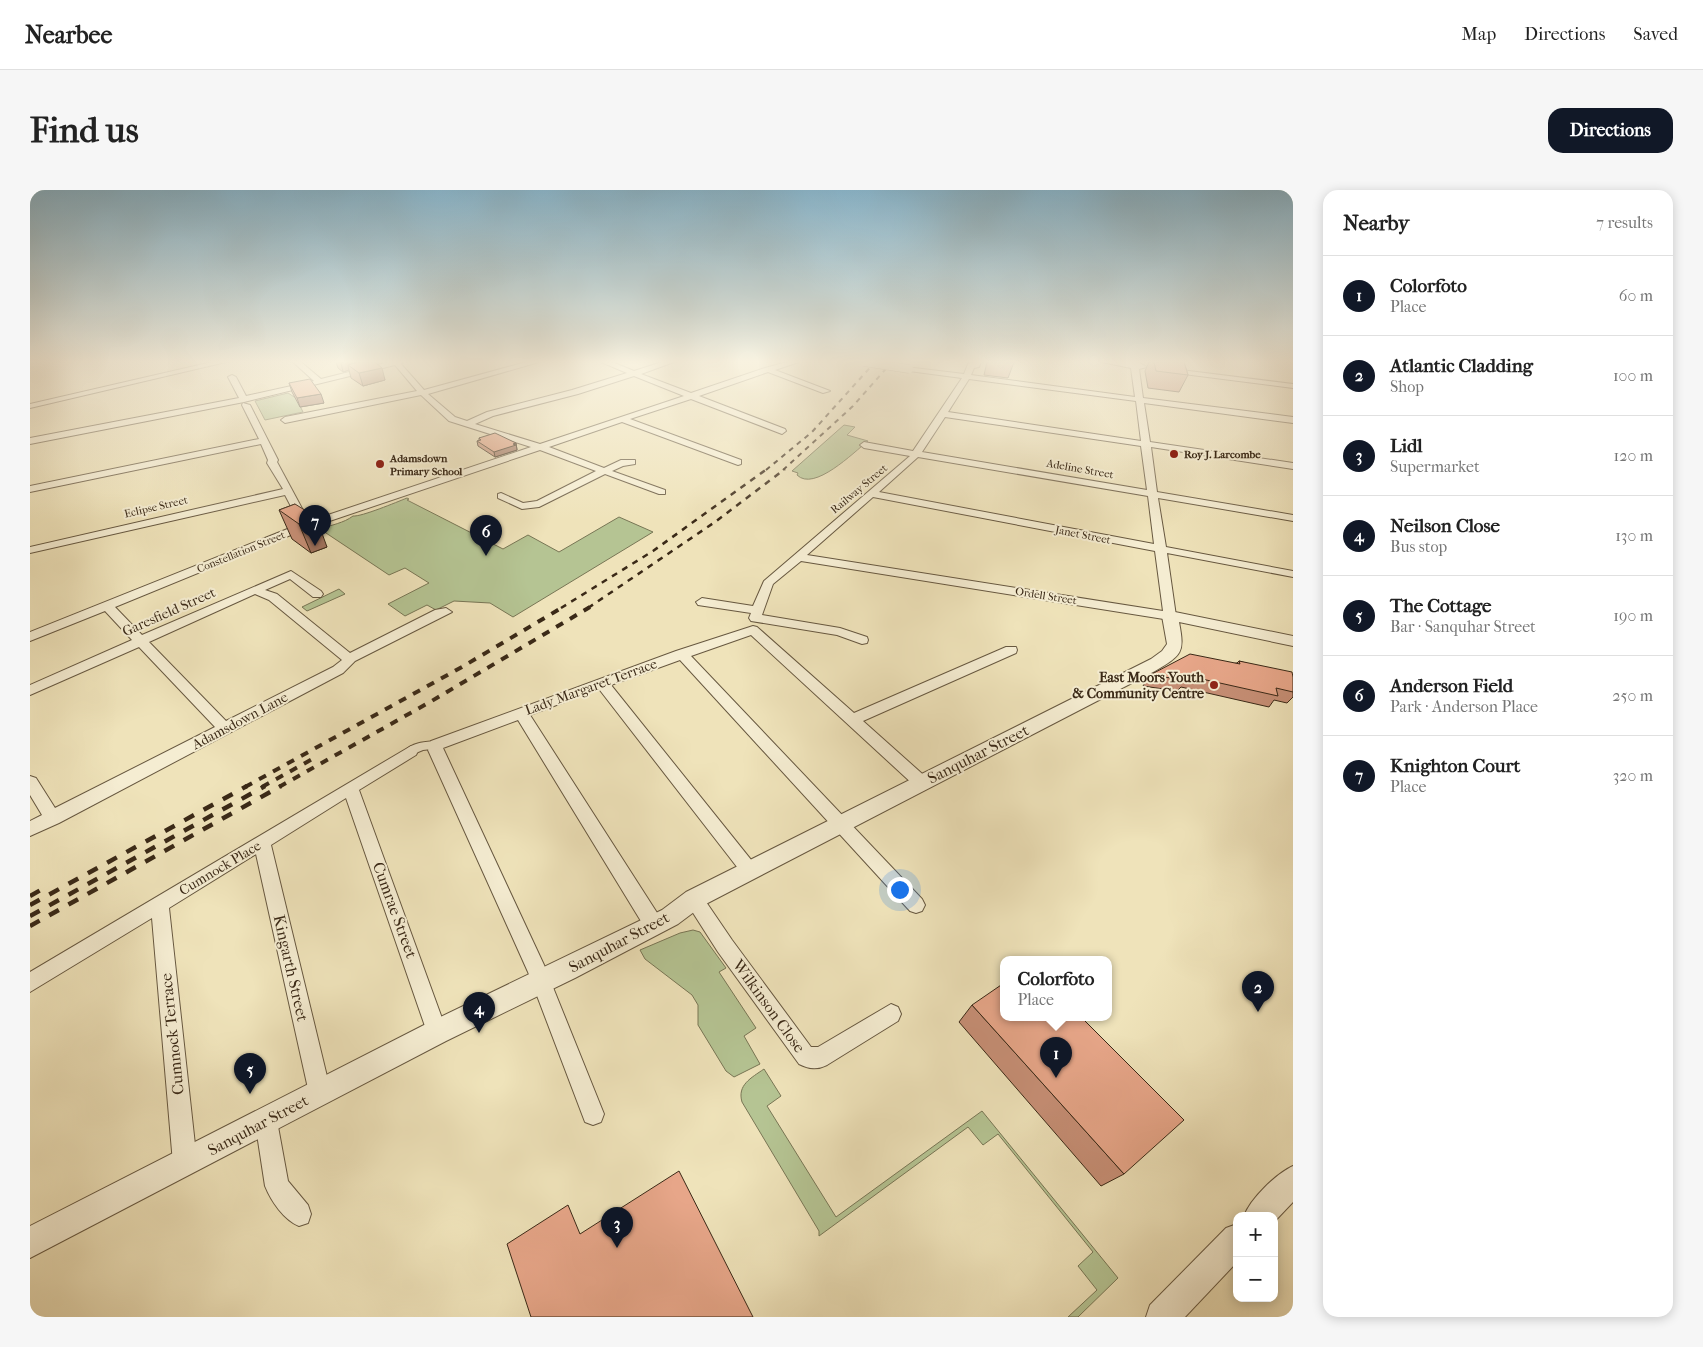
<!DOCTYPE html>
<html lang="en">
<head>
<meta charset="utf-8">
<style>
  :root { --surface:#fff; --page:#f6f6f6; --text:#222; --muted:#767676; --line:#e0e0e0; --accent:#111827 }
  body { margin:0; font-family:"IM FELL French Canon",serif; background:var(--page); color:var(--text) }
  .controls { position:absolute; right:15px; bottom:15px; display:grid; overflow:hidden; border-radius:10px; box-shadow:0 2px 12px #0003 }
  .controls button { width:45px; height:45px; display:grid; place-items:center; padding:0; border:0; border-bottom:1px solid var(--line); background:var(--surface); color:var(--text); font:25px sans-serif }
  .you { position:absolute; left:869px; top:699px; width:18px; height:18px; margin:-12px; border:4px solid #fff; border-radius:50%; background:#1a73e8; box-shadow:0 0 0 8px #1a73e833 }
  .badge { display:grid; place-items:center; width:32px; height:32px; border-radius:50%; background:var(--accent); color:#fff; font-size:16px; font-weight:700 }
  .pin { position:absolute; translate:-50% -41px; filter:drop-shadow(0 1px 2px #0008) }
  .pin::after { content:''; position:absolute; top:26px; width:18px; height:15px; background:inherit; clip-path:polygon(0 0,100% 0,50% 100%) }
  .popup { position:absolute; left:970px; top:766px; width:112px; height:65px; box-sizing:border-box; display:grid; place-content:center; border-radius:10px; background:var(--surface); filter:drop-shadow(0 1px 4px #0005); font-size:16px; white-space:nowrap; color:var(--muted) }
  .popup b { font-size:19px; color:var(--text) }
  .popup::after { content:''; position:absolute; left:50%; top:100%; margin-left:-10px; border:10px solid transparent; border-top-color:var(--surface) }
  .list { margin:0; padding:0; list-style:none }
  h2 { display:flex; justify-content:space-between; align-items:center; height:65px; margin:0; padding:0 20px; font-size:21px }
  h2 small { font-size:16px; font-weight:400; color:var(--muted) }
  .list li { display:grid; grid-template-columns:32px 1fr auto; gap:15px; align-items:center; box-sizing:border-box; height:80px; padding:0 20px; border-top:1px solid var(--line) }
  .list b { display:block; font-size:19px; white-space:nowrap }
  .list p { margin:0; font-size:16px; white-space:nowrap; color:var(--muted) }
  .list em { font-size:16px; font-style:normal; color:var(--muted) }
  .map { position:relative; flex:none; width:1263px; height:1127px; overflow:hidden; border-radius:15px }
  header { display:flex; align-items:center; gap:30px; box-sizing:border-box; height:70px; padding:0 25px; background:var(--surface); border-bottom:1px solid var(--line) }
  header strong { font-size:24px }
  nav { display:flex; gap:28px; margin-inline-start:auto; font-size:18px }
  .intro { display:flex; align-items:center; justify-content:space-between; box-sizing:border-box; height:120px; padding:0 30px }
  h1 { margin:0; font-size:35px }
  .button { padding:12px 22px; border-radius:15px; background:var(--accent); color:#fff; font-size:18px; font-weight:700 }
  main { display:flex; gap:30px; padding:0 30px }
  aside { flex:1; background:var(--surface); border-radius:15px; box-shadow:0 2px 12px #0003 }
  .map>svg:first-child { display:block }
  .green { fill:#b5c493; stroke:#787655 }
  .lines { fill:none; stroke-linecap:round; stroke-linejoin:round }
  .pedestrian-casing { stroke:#675840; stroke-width:2 }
  .minor-casing { stroke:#675840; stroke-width:2 }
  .tertiary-casing { stroke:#675840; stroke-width:2 }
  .pedestrian { fill:#f5edd2; fill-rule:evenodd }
  .minor { fill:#f5edd2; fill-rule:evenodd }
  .tertiary { fill:#f5edd2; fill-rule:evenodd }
  .rail-far3 { stroke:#3a2917; stroke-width:2; stroke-dasharray:5 5; stroke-linecap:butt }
  .rail-far2 { stroke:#3a2917; stroke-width:2.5; stroke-dasharray:6 6; stroke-linecap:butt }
  .rail-far1 { stroke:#3a2917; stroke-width:4; stroke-dasharray:8 8; stroke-linecap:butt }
  .rail { stroke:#3a2917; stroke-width:4.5; stroke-dasharray:11 11; stroke-linecap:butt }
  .minor-bridge-casing { stroke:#675840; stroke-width:9; stroke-linecap:butt }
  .minor-bridge { stroke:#f5edd2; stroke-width:8 }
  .wall { fill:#c78f76; stroke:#3a2917 }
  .shaded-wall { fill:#a27460; stroke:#3a2917 }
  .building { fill:#e7a689; stroke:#3a2917 }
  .poi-dot { fill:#8f2418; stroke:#f5edd2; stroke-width:2 }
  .labels { text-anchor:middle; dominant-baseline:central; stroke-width:4; stroke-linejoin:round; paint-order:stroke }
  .far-poi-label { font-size:11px; font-weight:bold; fill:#3a2917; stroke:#f5edd2; text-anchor:start }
  .far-street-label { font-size:11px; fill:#3a2917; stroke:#f5edd2 }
  .street-label { font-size:14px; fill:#3a2917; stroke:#f5edd2 }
  .poi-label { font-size:14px; font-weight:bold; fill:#3a2917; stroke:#f5edd2; text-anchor:end }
  .near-street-label { font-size:16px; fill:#3a2917; stroke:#f5edd2 }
</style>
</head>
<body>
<header>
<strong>Nearbee</strong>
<nav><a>Map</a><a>Directions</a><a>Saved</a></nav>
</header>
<div class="intro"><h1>Find us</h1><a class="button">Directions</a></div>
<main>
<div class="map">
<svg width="1263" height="1127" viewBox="0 0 1263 1127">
  <rect width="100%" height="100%" fill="#efe3ba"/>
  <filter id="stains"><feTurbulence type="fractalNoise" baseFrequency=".004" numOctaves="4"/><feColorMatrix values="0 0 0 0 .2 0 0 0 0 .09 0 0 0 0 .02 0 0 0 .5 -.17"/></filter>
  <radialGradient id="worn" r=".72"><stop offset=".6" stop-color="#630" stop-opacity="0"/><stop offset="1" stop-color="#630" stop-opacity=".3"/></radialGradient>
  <g class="green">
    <polygon points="258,203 266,208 273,222 235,230 225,211"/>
    <path d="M814 235 825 237 817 245 838 251C823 263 784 302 767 285L768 283 762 281Z"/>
    <path d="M377 308 379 309 377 310 473 359 498 345 529 362 589 327 623 342 483 427 460 413 424 411 406 420 397 415 375 426 358 414 399 393 375 378 359 385 290 339C301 335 314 333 323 326 331 327 367 312 377 308Z"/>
    <polygon points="309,399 315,404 277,421 272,417"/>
    <polygon points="663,740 670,742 696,778 689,782 726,838 714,846 730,874 704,887 696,881 668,835 668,815 662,805 615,769 610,760 650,743"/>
    <path d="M734 879 751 906 737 916 806 1027 952 921 1088 1088 1048 1127H1038L1067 1100 1048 1076 1063 1062 968 944 953 955 938 937 789 1046V1041L712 912C707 895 721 888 734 879Z"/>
  </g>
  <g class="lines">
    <defs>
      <path id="pedestrian" d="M406 551 412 555 410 558 393 560 381 565 375 561C383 552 395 552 406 551Z"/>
      <g id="minor">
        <polygon points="182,172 196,172 0,218 0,214"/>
        <path d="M263 172H271L291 189 359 172H373L371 174 394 200 496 172H509L398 204 425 227 437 231 457 222 542 200 597 183 571 172H582L604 181 632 172H644L611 184 661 203 735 178 757 172H769L745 180 800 201 793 203 738 182 669 206 755 239 756 241 752 244 661 209 600 229 711 270V274L708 275 592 232 519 257 574 278 591 270H605V274L593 276 582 281 635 300V304H629L575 284 509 317 492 319 468 308V304L471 303 493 313 507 311 566 281 510 260 273 340 85 417 112 445 261 381 291 401 293 404 291 407H283L260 389 235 400 247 404 320 463 405 420 416 418 422 422 325 471 313 483 29 633 0 646V631L12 625 0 605V586L6 588 25 618 185 537 109 457 0 505V495L102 450 75 421 0 451V442L265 336 501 257 419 231 391 205 255 233 251 230 255 227 387 201 365 175 214 212 0 254V248L209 208 198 187 202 185 206 187 216 206 284 191ZM604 186 654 206 510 254 445 234 463 226 548 204ZM225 404 239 410 312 470 303 477 196 531 119 452Z"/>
        <path d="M944 172H951L949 177 944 178 941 185 1105 207 1101 178 1072 172H1108L1117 177 1109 179 1113 208 1263 227V233L1114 213 1120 252 1263 273V279L1121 257 1127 302 1263 325V331L1128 308 1136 357 1263 381V387L1137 363 1146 426 1140 430 771 371 743 394 732 425 810 438 837 447 838 450 837 453 832 454 807 445 721 431 719 428 721 423 668 415 666 412 672 408 723 416 734 391 880 266 834 258 830 255 834 252 883 261 932 188 879 181H876V177L934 184 938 174ZM939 189 1106 211 1111 251 918 222ZM915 227 1111 256 1117 300 892 262ZM888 267 1118 306 1124 354 849 302ZM843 307 1125 361 1133 421 777 365Z"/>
        <polygon points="1135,178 1263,194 1263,198 1138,182 1134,180"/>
        <polygon points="213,213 220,215 248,270 247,272 275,324 274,326 266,326 255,305 0,363 0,357 253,299 237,273 238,270 231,254 0,302 0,296 229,249 212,215"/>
        <polygon points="723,436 727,437 824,523 976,457 986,457 987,460 986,463 833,531 898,589 900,593 898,597 892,599 886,597 721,445 661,466 892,709 895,715 892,721 886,723 880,721 650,470 581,495 726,676 729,681 726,686 720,688 714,686 569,499 500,525 631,729 633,735 631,741 624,743 617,741 488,530 413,558 514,775 574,924 571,932 563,935 555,932 498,782 398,560 401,551 646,461"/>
        <polygon points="381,556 386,557 388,561 386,565 329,600 417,842 414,849 407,852 400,849 397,842 316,608 241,655 301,903 298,911 290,914 282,911 279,903 226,664 139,718 167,973 163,981 155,985 147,981 143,973 122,728 0,802 0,782"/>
        <path d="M664 701 670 703 702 750 781 857H788L861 814 868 817 871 824 868 831 797 875C787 880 779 879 769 874L688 762 658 715 655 709 658 703Z"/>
        <path d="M236 920 244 923 247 931 258 991 278 1015 281 1024 278 1033 269 1036C254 1030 241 1011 235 996L225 931 228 923Z"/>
      </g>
      <g id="tertiary">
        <path d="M1140 421 1263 446V456L1149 432C1155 463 1152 465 1125 481L672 716 648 734 545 788 416 851 0 1068V1036L398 833 632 720 656 702 1121 469 1132 461 1137 454 1132 426 1135 423Z"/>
        <path d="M1263 976V1012L1244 1032V1026H1214C1221 1008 1246 984 1263 976Z"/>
        <polygon points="1207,1034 1207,1072 1155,1127 1116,1127 1120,1115 1196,1038"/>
      </g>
    </defs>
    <use href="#pedestrian" class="pedestrian-casing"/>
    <use href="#minor" class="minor-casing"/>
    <use href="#tertiary" class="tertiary-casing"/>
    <use href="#pedestrian" class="pedestrian"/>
    <use href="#minor" class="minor"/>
    <use href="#tertiary" class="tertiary"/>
    <g class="rail-far3">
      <polyline points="736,280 782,242 845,172"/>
      <polyline points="753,280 823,216 862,172"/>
    </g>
    <g class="rail-far2">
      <polyline points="531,418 623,361 737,279"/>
      <polyline points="558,418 685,332 755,279"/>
    </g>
    <g class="rail-far1">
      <polyline points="215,597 432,477 533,417"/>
      <polyline points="232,597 286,567"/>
      <polyline points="249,597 400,512 560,417"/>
    </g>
    <g class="rail">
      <polyline points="0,706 18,696"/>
      <polyline points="0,715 217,596"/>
      <polyline points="0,726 235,596"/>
      <polyline points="0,736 251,596"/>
    </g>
    <defs>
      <polyline id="minor-bridge" points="834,172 879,179"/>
    </defs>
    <use href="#minor-bridge" class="minor-bridge-casing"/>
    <use href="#minor-bridge" class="minor-bridge"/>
  </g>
  <g class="wall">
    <polygon points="306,172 345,172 355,190 333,196 321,188 319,180 313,182 308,178"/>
    <polygon points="957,172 984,172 978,188 954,185"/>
    <polygon points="1119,172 1154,172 1158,185 1149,202 1118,198 1115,181"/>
    <polygon points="259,193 294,213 270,217 262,202"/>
    <polygon points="449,248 486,253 487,260 465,267 448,256 447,251 449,251"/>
    <polygon points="265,314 297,357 281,363 262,349 249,320"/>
    <polygon points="1209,471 1263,487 1263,507 1257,513 1244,510 1239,517 1151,497 1147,501 1113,496 1120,485 1207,473"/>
    <polygon points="942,815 1094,984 1071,996 929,832"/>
  </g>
  <g class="shaded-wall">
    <polygon points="314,172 336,172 318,175 319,180 313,182 311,173"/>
    <polygon points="352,178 355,190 333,196 329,183"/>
    <polygon points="291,204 294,213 270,217 267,208"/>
    <polygon points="486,253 487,260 465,267 464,262"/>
    <polygon points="286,327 297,357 281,363 269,334"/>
  </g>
  <g class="building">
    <polygon points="328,172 345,172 352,178 329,183 318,175"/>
    <polygon points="1124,172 1154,172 1158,185 1126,181"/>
    <polygon points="280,189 291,204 267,208 259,193"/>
    <polygon points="465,243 486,253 483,254 486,255 464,262 447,251 451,250 449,248"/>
    <polygon points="265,314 286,327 269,334 249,320"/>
    <polygon points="1160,464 1210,474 1209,471 1262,482 1263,487 1263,502 1246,498 1248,506 1154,485 1155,490 1120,485"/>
    <polygon points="974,793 974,827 1051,827 1154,930 1094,984 942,815"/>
    <polygon points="649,981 723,1127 501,1127 477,1054 538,1015 550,1044"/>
  </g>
  <linearGradient id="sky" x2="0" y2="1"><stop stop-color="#89b8d0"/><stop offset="0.52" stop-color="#f8f2e0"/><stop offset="1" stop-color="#f8f2e0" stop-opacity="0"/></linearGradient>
  <rect width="1263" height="330" fill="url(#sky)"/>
  <g class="poi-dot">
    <circle cx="1144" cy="264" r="5"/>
    <circle cx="350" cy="274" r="5"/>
    <circle cx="1184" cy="495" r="5"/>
  </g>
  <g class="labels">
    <g class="far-poi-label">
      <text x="1154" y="264">Roy J. Larcombe</text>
      <text x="360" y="268">Adamsdown<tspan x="360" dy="13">Primary School</tspan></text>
    </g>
    <g class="far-street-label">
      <text transform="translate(1050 279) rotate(10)">Adeline Street</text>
      <text transform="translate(829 299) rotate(-40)">Railway Street</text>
      <text transform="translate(126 317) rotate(-13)">Eclipse Street</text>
      <text transform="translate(1053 345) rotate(11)">Janet Street</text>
      <text transform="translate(211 362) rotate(-22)">Constellation Street</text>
      <text transform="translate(1016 406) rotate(9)">Ordell Street</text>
    </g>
    <g class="street-label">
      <text transform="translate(139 422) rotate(-24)">Garesfield Street</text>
      <text transform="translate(561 497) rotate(-20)">Lady Margaret Terrace</text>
      <text transform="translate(210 531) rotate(-28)">Adamsdown Lane</text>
      <text transform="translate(190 678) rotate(-31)">Cumnock Place</text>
    </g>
    <g class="poi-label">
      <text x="1174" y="487">East Moors Youth<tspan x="1174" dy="16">&amp; Community Centre</tspan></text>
    </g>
    <g class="near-street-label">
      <text transform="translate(948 564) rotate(-27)">Sanquhar Street</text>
      <text transform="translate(365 720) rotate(70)">Cumrae Street</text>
      <text transform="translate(589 752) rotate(-28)">Sanquhar Street</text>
      <text transform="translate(261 778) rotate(77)">Kingarth Street</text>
      <text transform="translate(739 816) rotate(54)">Wilkinson Close</text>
      <text transform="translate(142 844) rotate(-96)">Cumnock Terrace</text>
      <text transform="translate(228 935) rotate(-28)">Sanquhar Street</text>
    </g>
  </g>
  <rect width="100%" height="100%" filter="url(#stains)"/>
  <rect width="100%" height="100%" fill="url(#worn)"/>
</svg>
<div class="controls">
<button>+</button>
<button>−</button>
</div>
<div class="you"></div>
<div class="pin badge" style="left:1026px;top:888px">1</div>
<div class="popup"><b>Colorfoto</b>Place</div>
<div class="pin badge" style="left:1228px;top:822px">2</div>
<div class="pin badge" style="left:587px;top:1058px">3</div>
<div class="pin badge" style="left:449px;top:843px">4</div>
<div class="pin badge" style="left:220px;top:904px">5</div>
<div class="pin badge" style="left:456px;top:366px">6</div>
<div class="pin badge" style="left:285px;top:356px">7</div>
</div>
<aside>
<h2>Nearby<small>7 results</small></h2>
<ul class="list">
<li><span class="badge">1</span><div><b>Colorfoto</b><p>Place</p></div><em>60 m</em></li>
<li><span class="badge">2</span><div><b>Atlantic Cladding</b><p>Shop</p></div><em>100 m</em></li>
<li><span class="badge">3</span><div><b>Lidl</b><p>Supermarket</p></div><em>120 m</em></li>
<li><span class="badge">4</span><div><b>Neilson Close</b><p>Bus stop</p></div><em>130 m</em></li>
<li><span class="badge">5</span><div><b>The Cottage</b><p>Bar · Sanquhar Street</p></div><em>190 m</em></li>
<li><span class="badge">6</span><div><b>Anderson Field</b><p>Park · Anderson Place</p></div><em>250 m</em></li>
<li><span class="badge">7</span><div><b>Knighton Court</b><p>Place</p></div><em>320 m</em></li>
</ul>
</aside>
</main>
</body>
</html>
